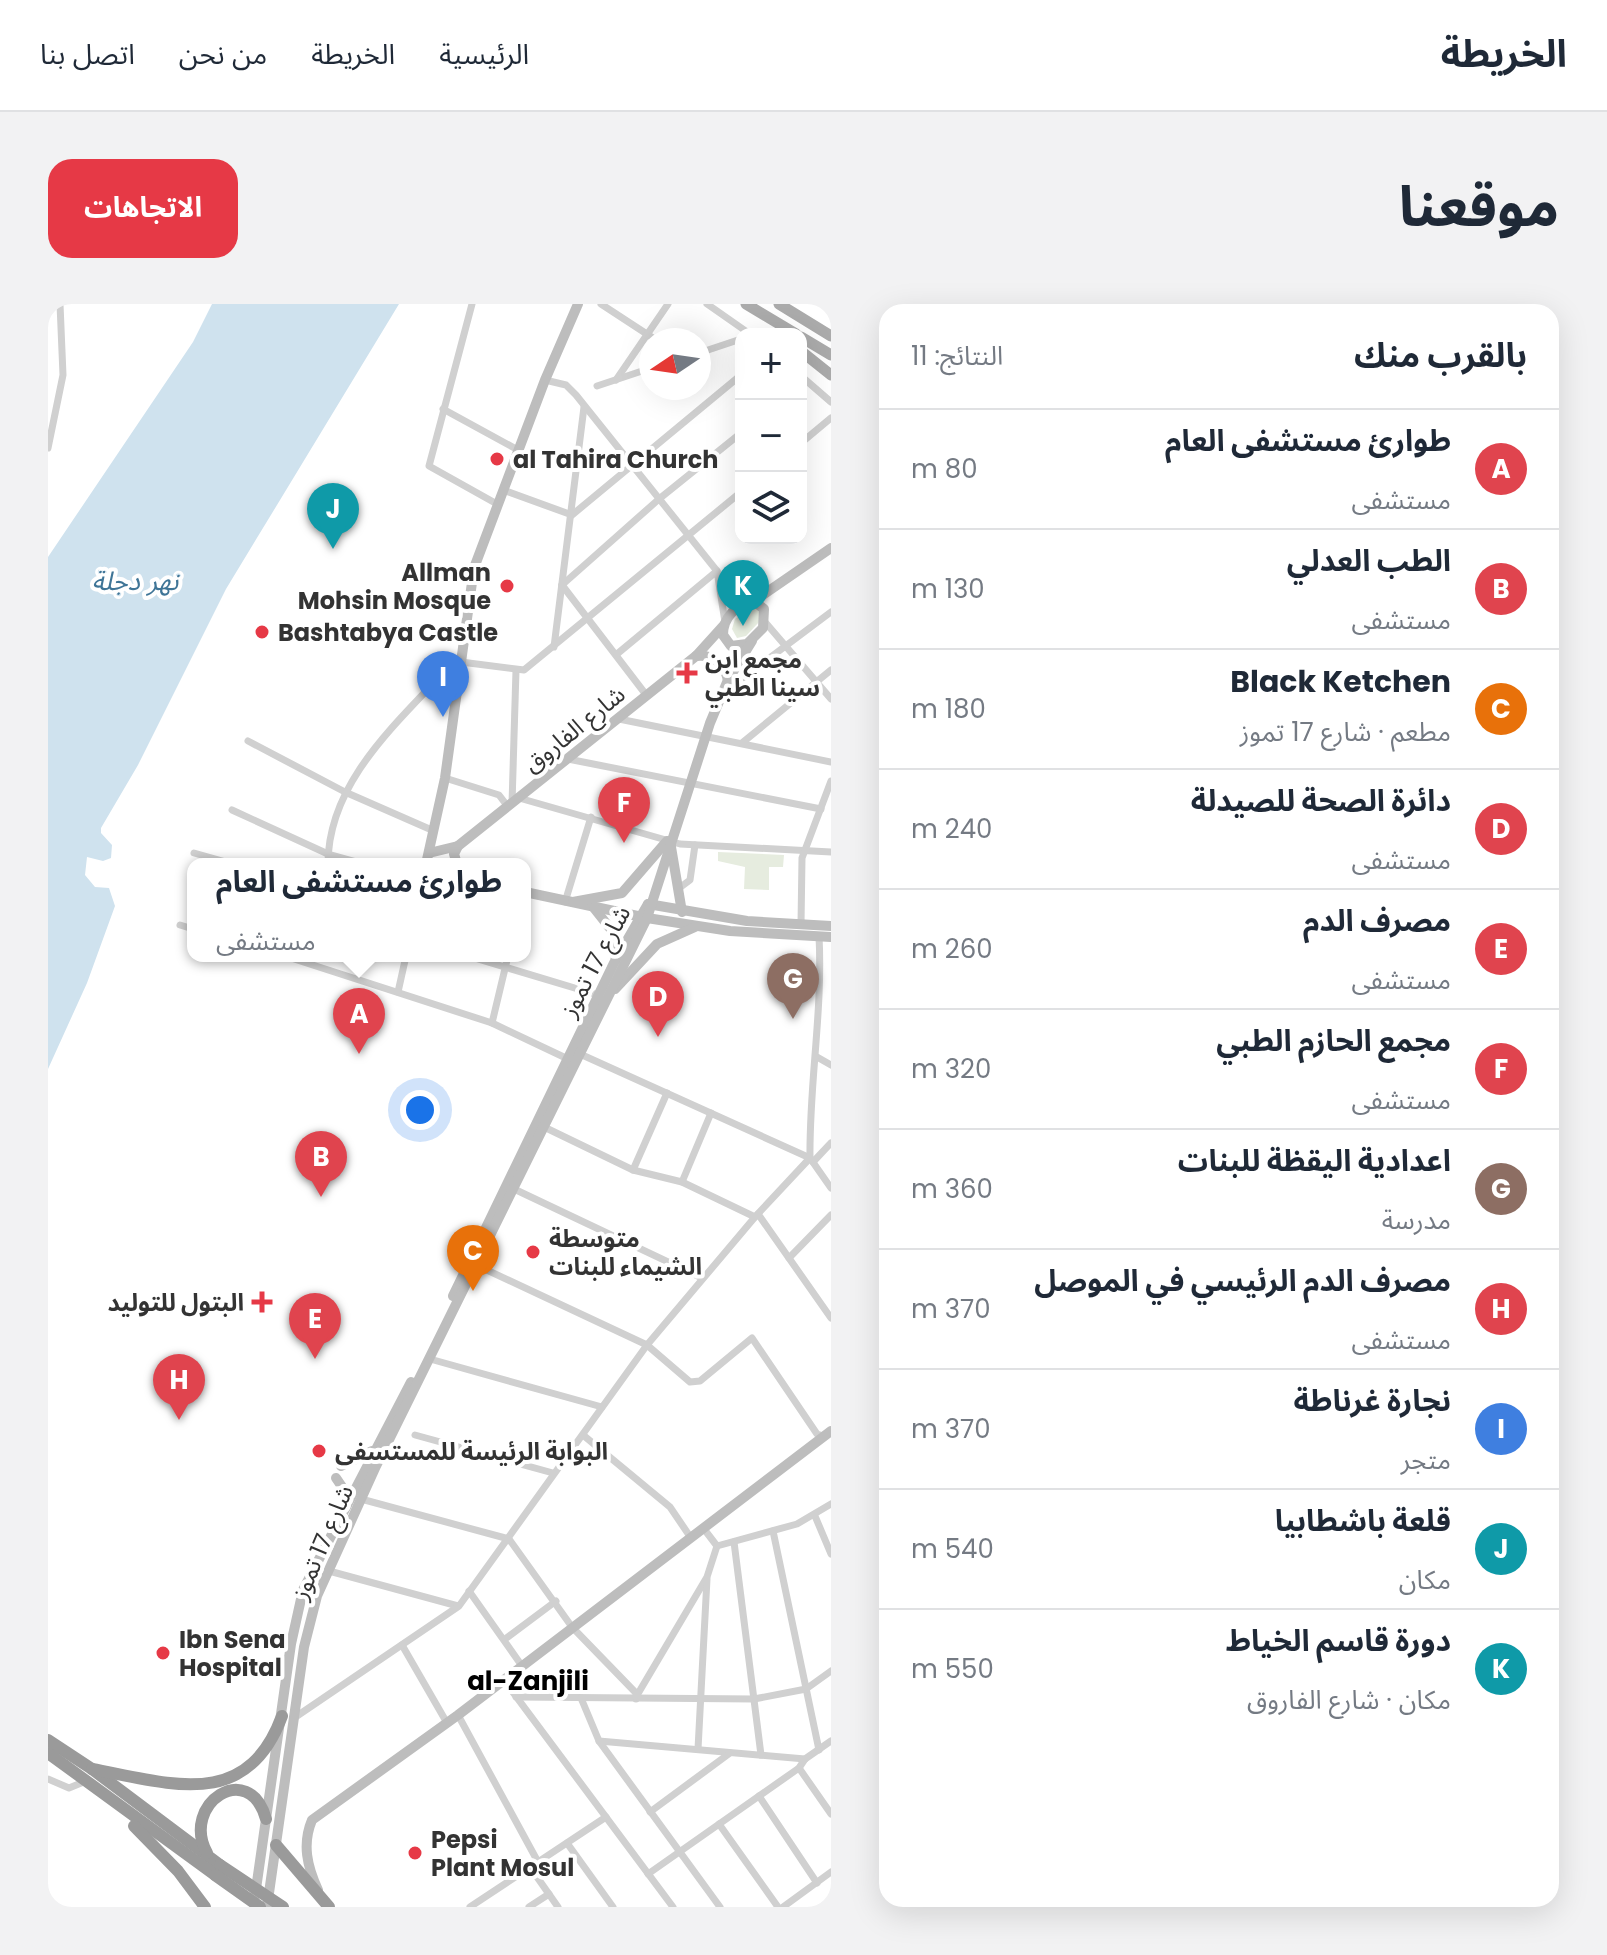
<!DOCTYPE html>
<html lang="ar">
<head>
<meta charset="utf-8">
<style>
  :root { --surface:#fff; --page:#f2f2f3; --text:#1f2937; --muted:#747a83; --line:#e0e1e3; --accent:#e63946 }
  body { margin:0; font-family:Poppins,"Noto Sans Arabic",sans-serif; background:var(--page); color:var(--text); direction:rtl }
  .controls { position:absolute; right:24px; top:24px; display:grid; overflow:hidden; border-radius:16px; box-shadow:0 8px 32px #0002 }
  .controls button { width:72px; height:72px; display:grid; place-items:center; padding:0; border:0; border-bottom:2px solid var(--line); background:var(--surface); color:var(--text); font:40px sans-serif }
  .compass { position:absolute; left:591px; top:24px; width:72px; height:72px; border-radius:50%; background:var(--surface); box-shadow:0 8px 32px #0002; rotate:257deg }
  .you { position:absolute; left:372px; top:806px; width:28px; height:28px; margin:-20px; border:6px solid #fff; border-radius:50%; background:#1a73e8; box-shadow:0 0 0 12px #1a73e833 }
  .badge { display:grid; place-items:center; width:52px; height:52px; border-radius:50%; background:var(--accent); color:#fff; font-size:26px; font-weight:700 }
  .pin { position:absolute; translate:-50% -66px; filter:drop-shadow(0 2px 4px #0008) }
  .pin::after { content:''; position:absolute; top:42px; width:28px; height:24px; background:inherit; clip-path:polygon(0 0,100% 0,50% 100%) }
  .popup { position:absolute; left:139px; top:554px; width:344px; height:104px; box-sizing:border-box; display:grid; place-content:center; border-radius:16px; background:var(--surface); filter:drop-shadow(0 2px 6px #0005); font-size:26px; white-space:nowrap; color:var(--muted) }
  .popup b { font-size:30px; color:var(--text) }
  .popup::after { content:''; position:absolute; left:50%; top:100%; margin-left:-16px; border:16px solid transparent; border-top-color:var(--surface) }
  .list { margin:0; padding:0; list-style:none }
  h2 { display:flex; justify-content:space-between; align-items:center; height:104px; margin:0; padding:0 32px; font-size:34px }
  h2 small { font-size:26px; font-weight:400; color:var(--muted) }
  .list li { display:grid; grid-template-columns:52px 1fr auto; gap:24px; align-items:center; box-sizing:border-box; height:120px; padding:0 32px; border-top:2px solid var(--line) }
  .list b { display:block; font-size:30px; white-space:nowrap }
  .list p { margin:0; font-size:26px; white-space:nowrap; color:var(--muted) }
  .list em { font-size:26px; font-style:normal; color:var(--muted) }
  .icon { flex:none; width:44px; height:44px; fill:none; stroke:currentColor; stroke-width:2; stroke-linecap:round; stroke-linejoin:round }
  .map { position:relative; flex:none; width:783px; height:1603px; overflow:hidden; direction:ltr; border-radius:24px }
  header { display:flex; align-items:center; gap:48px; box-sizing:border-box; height:112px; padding:0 40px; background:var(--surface); border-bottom:2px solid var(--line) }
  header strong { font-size:38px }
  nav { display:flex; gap:44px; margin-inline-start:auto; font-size:28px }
  .intro { display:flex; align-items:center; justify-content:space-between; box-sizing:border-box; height:192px; padding:0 48px }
  h1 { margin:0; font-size:56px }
  .button { padding:20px 36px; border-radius:24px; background:var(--accent); color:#fff; font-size:28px; font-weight:700 }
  main { display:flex; gap:48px; padding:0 48px }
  aside { flex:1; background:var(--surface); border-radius:24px; box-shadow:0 8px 32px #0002 }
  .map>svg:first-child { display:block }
  .green { fill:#e6ecdf }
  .water { fill:#cfe2ee }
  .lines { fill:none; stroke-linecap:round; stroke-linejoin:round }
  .street { stroke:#d0d0d0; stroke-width:7 }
  .secondary { stroke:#bdbdbd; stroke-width:10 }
  .primary { stroke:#ababab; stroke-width:11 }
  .highway { stroke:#9a9a9a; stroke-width:12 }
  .highway-bridge { stroke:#9a9a9a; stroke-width:12 }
  .poi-dot { fill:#e63946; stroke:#fff; stroke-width:3 }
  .labels { text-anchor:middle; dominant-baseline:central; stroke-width:8; stroke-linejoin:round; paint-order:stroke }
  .poi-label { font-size:24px; font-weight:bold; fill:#333; stroke:#fff; text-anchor:start }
  .street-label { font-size:24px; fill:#333; stroke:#fff }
  .water-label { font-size:26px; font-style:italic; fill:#3f7597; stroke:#fff }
  .neighbourhood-label { font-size:26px; font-weight:bold; fill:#000; stroke:#fff }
</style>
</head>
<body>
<header>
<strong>الخريطة</strong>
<nav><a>الرئيسية</a><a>الخريطة</a><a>من نحن</a><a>اتصل بنا</a></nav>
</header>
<div class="intro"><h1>موقعنا</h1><a class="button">الاتجاهات</a></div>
<main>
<aside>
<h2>بالقرب منك<small>النتائج: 11</small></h2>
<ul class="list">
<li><span class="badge" style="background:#e0444e">A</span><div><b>طوارئ مستشفى العام</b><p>مستشفى</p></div><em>80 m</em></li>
<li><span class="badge" style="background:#e0444e">B</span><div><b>الطب العدلي</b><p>مستشفى</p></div><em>130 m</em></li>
<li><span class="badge" style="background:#e8710a">C</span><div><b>Black Ketchen</b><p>مطعم · شارع 17 تموز</p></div><em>180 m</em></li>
<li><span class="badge" style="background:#e0444e">D</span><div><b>دائرة الصحة للصيدلة</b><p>مستشفى</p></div><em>240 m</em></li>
<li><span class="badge" style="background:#e0444e">E</span><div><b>مصرف الدم</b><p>مستشفى</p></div><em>260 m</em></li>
<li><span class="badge" style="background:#e0444e">F</span><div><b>مجمع الحازم الطبي</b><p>مستشفى</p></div><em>320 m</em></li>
<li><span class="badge" style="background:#8d6e63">G</span><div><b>اعدادية اليقظة للبنات</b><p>مدرسة</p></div><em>360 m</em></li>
<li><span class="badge" style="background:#e0444e">H</span><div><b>مصرف الدم الرئيسي في الموصل</b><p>مستشفى</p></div><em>370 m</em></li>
<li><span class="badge" style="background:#3f7fe0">I</span><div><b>نجارة غرناطة</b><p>متجر</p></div><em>370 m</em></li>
<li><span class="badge" style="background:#0f9aa8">J</span><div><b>قلعة باشطابيا</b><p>مكان</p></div><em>540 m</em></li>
<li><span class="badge" style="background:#0f9aa8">K</span><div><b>دورة قاسم الخياط</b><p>مكان · شارع الفاروق</p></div><em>550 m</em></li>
</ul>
</aside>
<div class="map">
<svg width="783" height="1603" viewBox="0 0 783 1603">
  <rect width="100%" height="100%" fill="#fff"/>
  <g class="green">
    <polygon points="705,302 712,305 712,317 698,332 689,334 684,325 687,315"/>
    <polygon points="670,548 736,551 735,563 721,563 721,586 696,585 697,563 670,557"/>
  </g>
  <polygon class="water" points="164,0 351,0 178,285 90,461 53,524 53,529 64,541 63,554 55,557 39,553 37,571 47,583 61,584 67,602 39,679 0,765 0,253 145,38"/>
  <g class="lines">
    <g class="street">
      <polyline points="424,0 381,162 449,200"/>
      <polyline points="553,0 608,36"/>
      <polyline points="659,0 702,30"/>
      <polyline points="651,49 693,35"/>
      <polyline points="753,72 783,98"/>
      <polyline points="497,76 518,81 528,91 669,267 677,318"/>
      <polyline points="568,76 620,0"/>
      <polyline points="549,82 603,64"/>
      <polyline points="395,105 470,146"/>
      <polyline points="753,139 783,114"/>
      <polyline points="0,144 15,71 12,0"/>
      <polyline points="455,186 524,211 693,71"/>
      <polyline points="672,274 705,297"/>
      <polyline points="514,281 611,195 693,129"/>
      <polyline points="514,281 599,392"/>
      <polyline points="717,318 783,395"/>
      <polyline points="506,343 536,103"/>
      <polyline points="569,350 669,267"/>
      <polyline points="676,388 783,308"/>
      <polyline points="571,415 783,458"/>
      <polyline points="200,437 297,488 386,527"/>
      <polyline points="694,439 783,366"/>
      <polyline points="520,455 773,505"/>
      <polyline points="397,474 451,491 460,503"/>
      <polyline points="471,494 632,540 783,548"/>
      <polyline points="464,500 468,366"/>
      <polyline points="184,506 280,550 316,560"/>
      <polyline points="146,549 185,560"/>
      <path d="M280 560C280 479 348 420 399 365L413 358 476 366 693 188"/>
      <polyline points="630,585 642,576 647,541"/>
      <polyline points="517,598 543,513"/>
      <polyline points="753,620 754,554 783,477"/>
      <polyline points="132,621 145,625"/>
      <polyline points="237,652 444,719 520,755"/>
      <polyline points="420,652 550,691"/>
      <polyline points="350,688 358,652"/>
      <polyline points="444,719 460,652"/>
      <polyline points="532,750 762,854 783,884"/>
      <polyline points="769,753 783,761"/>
      <polyline points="496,823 585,866 634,878 707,913"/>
      <polyline points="765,858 783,839"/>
      <polyline points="585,866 619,789"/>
      <polyline points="634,878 663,809"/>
      <polyline points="466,885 654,974"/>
      <polyline points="710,910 783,1014"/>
      <polyline points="741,954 783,911"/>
      <polyline points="428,961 599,1041 642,1078 652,1077 704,1034 769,1130 775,1132"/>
      <polyline points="382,1055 554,1103"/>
      <polyline points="367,1131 505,1169"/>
      <polyline points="535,1131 622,1203 643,1234"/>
      <polyline points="313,1195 461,1235 524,1323 588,1389 588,1395"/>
      <polyline points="767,1212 783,1250"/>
      <polyline points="656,1225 669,1242 749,1220 783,1200"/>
      <polyline points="725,1227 771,1446"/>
      <polyline points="686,1238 713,1451"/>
      <polyline points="281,1267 410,1302"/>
      <polyline points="421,1287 474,1362"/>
      <polyline points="457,1335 508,1297"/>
      <polyline points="354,1341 399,1419"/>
      <polyline points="455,1375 625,1603"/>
      <polyline points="468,1393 706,1395 758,1385 783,1367"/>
      <polyline points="588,1393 659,1273 669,1242"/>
      <polyline points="533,1394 551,1437 672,1603"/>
      <polyline points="410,1411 490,1558"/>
      <path d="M246 1414 411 1302 599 1041 707 913 762 854C761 780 775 707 771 632"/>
      <polyline points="551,1437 757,1455"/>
      <polyline points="650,1445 659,1275"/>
      <polyline points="751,1464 783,1510"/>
      <polyline points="0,1475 21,1484 38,1477"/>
      <polyline points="711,1492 769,1579"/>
      <polyline points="602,1508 682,1449"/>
      <polyline points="671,1520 730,1603"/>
      <polyline points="519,1539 565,1603"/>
      <polyline points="482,1563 510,1603"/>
      <polyline points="600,1570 751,1464 757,1455 783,1437"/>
      <polyline points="422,1603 558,1513"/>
      <polyline points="481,1603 501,1590"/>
      <polyline points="735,1603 783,1568"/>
    </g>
    <g class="secondary">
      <path d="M706 297 716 305 715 324 699 340 683 342 675 331C675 313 689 300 706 297Z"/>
      <polyline points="706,297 783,244"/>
      <path d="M648 352C665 350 676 359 680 376"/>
      <polyline points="622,537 634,608"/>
      <polyline points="381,549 410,542"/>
      <polyline points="378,560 397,474 426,264 497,76 530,0"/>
      <polyline points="409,560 406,550 410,542 648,352 676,321"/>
      <polyline points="477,588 599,614 682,627 783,633"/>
      <polyline points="525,598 574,589 619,537"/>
      <polyline points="600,600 699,617 783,622"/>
      <polyline points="546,604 565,628 567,652"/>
      <polyline points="567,685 609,640 647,623"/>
      <polyline points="405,992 566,659 600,600"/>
      <polyline points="293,1162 324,1147"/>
      <polyline points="288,1174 301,1193"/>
      <path d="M270 1586C259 1562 254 1540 264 1516L410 1411 783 1127"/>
      <polyline points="207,1592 243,1340 255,1286 363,1078"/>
      <polyline points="219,1603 256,1343 269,1292 328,1162 599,614 662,419 680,376 704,337"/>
    </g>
    <g class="primary">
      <polyline points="698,0 748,30"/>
      <polyline points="731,0 783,32"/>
      <polyline points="753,33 783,51"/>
      <polyline points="753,47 783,71"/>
    </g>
    <g class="highway">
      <polyline points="0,1436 44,1465 172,1561"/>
      <polyline points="0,1449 167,1571"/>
      <path d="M44 1465C123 1480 199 1507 234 1412"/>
      <polyline points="86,1522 130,1567 157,1603"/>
      <polyline points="228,1541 281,1603"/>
      <path d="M159 1549C132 1500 201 1454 218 1515"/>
    </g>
    <g class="highway-bridge">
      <polyline points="172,1561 235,1603"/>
      <polyline points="167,1571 212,1603"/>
    </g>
  </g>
  <g class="poi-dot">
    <circle cx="449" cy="155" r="8"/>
    <circle cx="459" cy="282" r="8"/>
    <circle cx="214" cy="328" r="8"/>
    <path d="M635 357h8v8h8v8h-8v8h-8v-8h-8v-8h8z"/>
    <circle cx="485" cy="948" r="8"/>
    <path d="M210 986h8v8h8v8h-8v8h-8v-8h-8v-8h8z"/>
    <circle cx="271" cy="1147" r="8"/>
    <circle cx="115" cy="1349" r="8"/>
    <circle cx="367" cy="1549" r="8"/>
  </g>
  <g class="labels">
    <g class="poi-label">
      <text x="465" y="155">al Tahira Church</text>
      <text x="443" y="268" text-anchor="end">Allman<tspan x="443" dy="28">Mohsin Mosque</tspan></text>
      <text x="230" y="328">Bashtabya Castle</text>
      <text x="657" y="355">مجمع ابن<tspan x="657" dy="28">سينا الطبي</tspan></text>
      <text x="501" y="934">متوسطة<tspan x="501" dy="28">الشيماء للبنات</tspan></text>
      <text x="196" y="998" text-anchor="end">البتول للتوليد</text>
      <text x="287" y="1147">البوابة الرئيسة للمستسفى</text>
      <text x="131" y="1335">Ibn Sena<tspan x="131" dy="28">Hospital</tspan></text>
      <text x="383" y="1535">Pepsi<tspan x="383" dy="28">Plant Mosul</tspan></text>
    </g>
    <g class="street-label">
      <text transform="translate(526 425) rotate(-39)">شارع الفاروق</text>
      <text transform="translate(547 657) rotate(-62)">شارع 17 تموز</text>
      <text transform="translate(274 1238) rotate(-67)">شارع 17 تموز</text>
    </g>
    <g class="water-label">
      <text x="87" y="277">نهر دجلة</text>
    </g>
    <g class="neighbourhood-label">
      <text x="480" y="1377">al-Zanjili</text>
    </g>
  </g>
</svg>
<div class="controls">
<button>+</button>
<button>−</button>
<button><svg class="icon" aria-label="layers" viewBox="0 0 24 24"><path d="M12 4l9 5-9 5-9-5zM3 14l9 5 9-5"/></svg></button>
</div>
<svg class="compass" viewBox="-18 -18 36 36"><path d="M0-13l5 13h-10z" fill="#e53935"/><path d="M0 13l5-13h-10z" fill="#747a83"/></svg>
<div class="you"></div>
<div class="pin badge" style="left:311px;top:750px;background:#e0444e">A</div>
<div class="popup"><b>طوارئ مستشفى العام</b>مستشفى</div>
<div class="pin badge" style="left:273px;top:893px;background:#e0444e">B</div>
<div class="pin badge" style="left:425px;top:987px;background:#e8710a">C</div>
<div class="pin badge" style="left:610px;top:733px;background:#e0444e">D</div>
<div class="pin badge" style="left:267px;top:1055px;background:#e0444e">E</div>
<div class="pin badge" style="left:576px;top:539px;background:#e0444e">F</div>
<div class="pin badge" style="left:745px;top:715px;background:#8d6e63">G</div>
<div class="pin badge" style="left:131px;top:1116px;background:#e0444e">H</div>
<div class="pin badge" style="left:395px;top:413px;background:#3f7fe0">I</div>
<div class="pin badge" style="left:285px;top:245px;background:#0f9aa8">J</div>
<div class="pin badge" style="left:695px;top:322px;background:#0f9aa8">K</div>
</div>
</main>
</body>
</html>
